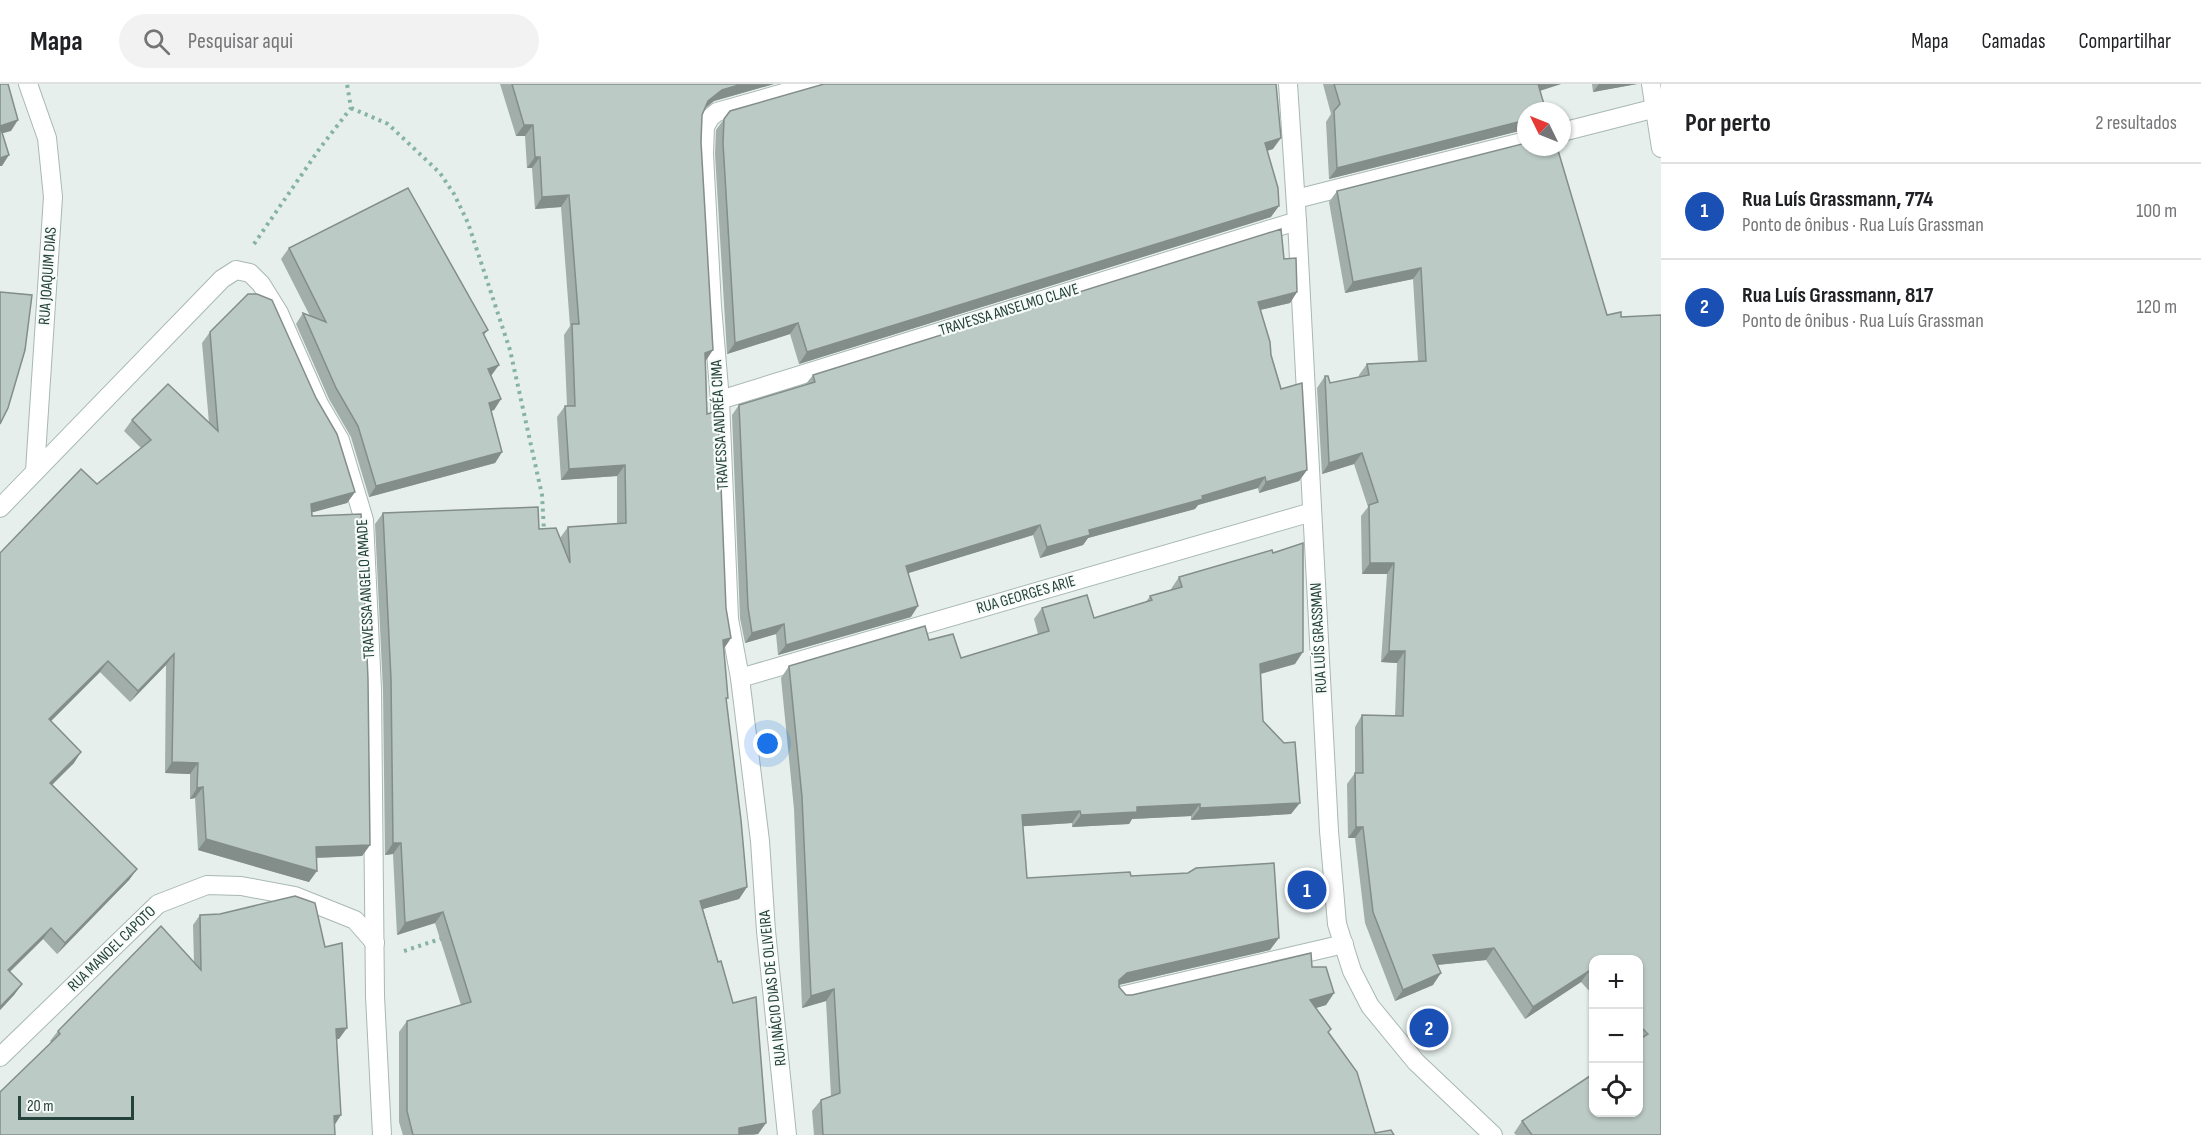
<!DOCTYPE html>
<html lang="pt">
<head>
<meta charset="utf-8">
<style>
  :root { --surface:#fff; --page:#f2f2f2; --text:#202124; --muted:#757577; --line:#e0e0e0; --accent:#7c3aed }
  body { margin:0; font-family:"Sofia Sans Condensed",sans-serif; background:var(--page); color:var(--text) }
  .controls { position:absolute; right:18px; bottom:18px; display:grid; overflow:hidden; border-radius:12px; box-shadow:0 2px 4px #0004 }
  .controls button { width:54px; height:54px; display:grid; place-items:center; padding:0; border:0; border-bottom:2px solid var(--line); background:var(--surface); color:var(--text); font:30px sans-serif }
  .compass { position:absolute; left:1517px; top:18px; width:54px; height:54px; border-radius:50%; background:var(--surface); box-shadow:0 2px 4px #0004; rotate:313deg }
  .scale { position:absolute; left:18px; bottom:15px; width:116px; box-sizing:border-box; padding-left:6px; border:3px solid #24423a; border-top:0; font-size:16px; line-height:21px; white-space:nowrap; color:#24423a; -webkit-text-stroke:4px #f7fbf9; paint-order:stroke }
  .you { position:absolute; left:768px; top:660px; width:21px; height:21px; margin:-15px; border:4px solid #fff; border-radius:50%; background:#1a73e8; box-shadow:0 0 0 9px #1a73e833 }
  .badge { display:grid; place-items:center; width:39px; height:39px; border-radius:50%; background:var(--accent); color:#fff; font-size:20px; font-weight:700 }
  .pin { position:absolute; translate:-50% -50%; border:3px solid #fff; box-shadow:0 2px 6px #0006 }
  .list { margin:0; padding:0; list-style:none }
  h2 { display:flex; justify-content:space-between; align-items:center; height:78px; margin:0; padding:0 24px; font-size:26px }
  h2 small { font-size:20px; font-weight:400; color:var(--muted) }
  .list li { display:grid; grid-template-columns:39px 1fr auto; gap:18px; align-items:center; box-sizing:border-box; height:96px; padding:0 24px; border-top:2px solid var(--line) }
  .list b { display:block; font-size:22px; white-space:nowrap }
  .list p { margin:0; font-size:20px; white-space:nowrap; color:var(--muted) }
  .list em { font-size:20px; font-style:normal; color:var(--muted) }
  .icon { flex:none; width:33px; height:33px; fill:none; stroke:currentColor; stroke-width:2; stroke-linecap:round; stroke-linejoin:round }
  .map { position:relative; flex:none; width:1661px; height:1051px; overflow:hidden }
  header { display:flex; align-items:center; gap:36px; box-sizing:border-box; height:84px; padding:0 30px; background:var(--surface); border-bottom:2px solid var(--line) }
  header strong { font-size:28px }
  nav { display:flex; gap:33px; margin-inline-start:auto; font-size:21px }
  .search { width:420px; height:54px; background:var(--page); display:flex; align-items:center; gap:15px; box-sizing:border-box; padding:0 21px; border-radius:33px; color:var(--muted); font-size:22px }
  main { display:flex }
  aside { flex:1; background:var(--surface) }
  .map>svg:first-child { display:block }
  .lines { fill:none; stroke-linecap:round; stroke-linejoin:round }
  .service-casing { stroke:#a8b8b2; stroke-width:20 }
  .minor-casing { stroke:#a8b8b2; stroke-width:20 }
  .path { stroke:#86b3a5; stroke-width:4; stroke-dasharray:3 4.5; stroke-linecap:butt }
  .service { stroke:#fff; stroke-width:18 }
  .minor { stroke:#fff; stroke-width:18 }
  .wall { fill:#a1aea9 }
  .shaded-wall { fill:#838d89 }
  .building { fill:#bbcac4; stroke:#838d89; stroke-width:1.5 }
  .labels { text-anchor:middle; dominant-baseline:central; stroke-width:4.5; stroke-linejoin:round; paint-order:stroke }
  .street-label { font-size:16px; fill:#24423a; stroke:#f7fbf9 }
</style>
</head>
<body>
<header>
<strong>Mapa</strong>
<div class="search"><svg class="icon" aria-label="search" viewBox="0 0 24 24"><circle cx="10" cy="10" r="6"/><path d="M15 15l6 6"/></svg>Pesquisar aqui</div>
<nav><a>Mapa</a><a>Camadas</a><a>Compartilhar</a></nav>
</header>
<main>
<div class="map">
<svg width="1661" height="1051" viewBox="0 0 1661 1051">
  <rect width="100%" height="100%" fill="#e6efeb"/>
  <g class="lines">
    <defs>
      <g id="service">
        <polyline points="1562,48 1656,24"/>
        <polyline points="1296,115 1526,57"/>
      </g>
      <g id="minor">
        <polyline points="28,0 47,54 53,113 35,387"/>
        <polyline points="1288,0 1297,137 1329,747 1337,840 1352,887 1370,922 1416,978 1493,1051"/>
        <polyline points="1651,0 1661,64"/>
        <polyline points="720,316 1297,137"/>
        <polyline points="0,424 222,195 236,186 250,189 261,200 279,229 319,320 340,356 364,436 372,606 375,912 382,1051"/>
        <polyline points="740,594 1312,428"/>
        <polyline points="1121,912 1344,860"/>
        <polyline points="0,973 158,820 207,801 241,802 295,812 355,836 375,859"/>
        <polyline points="787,1051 766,847 760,757 740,594 729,535 720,316 712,222 704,70 705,43 710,34 717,28 815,0"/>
      </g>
    </defs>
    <use href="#service" class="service-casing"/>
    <use href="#minor" class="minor-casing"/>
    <g class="path">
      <polyline points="351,24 388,40 440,89 454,110 468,139 510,266 542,411 544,447"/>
      <polyline points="254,160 320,64 351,24 347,0"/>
      <polyline points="404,867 443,854"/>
    </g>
    <use href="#service" class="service"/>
    <use href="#minor" class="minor"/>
  </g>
  <g class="wall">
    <polygon points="500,0 774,0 714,17 705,25 702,31 701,58 707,330 726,524 731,554 724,564 728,614 726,617 747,803 739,815 703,825 766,1039 758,1050 754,1051 403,1051 399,1038 399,948 407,937 461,921 435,839 397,851 393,770 385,771 383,606 375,440 383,429 539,445 560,454 568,443 617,440 617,392 561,396 557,333 565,322 567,322 564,251 570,242 561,123 535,125 532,84 527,84 525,52 516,52"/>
    <polygon points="1323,0 1561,0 1540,7 1523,46 1329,95 1326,38 1331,30"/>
    <polygon points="1592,0 1637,0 1593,8"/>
    <polygon points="724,35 1273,65 1267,67 1271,133 799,280 790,250 727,270 715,70 716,46"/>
    <polygon points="1557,63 1661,1051 1516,1051 1514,1049 1522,1037 1638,1029 1638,876 1593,876 1593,911 1581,898 1525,935 1486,876 1438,881 1433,901 1395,917 1365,839 1355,754 1348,754 1347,700 1355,689 1355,643 1362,631 1395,632 1397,579 1381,578 1387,490 1362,490 1361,432 1368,423 1354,380 1322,390 1317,304 1325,292 1330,299 1359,293 1359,291 1367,280 1418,277 1413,195 1345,209 1329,118 1337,107"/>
    <polygon points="289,164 488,246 484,251 491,292 501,315 494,326 491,327 502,368 495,379 369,413 351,353 329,315 296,240 303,229 310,232 281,175"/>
    <polygon points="1284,175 1297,208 1290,219 1260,226 1271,271 1307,386 1299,397 1259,409 1258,404 1198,421 1195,425 1088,454 1083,461 1040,474 1033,451 908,489 911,533 778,571 776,550 745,559 740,534 732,331 739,321 805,301 813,291"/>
    <polygon points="210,248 355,408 347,419 312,428 370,761 362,772 316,774 309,798 198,766 195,714 190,715 190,690 165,689 166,581 130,618 100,588 51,637 74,679 52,700 137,785 129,796 57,870 43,855 10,888 22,900 14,911 0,926 0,469 97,400 141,364 124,347 132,336 209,339 202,259"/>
    <polygon points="1179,493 1295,580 1261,590 1263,637 1291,730 1191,736 1191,732 1132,735 1129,740 1072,743 1072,739 1023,742 1027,794 1131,792 1270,866 1119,901 1119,903 1126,911 1132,911 1312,883 1334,909 1326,921 1316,924 1328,949 1375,1049 1394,1051 814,1051 812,1027 821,1016 831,1012 826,917 802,924 794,725 781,594 789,582 929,556 961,574 1038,550 1034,535 1042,524 1094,534 1146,518 1150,512 1171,506 1171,505"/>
    <polygon points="200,831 339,955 51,958 50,957 58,947 194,878 193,841"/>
  </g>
  <g class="shaded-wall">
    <polygon points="742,0 774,0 714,17 700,28 708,17 722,6"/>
    <polygon points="1536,0 1561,0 1529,10"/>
    <polygon points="1599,0 1637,0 1593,8"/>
    <polygon points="18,36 11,47 0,50 0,42"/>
    <polygon points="1526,36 1526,46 1523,46 1329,95 1337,84"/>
    <polygon points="524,41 533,41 525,52 516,52"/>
    <polygon points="1281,54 1273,65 1257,70 1265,59"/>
    <polygon points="9,71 2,82 0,82 0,74"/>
    <polygon points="535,73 540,73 532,84 527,84"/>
    <polygon points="569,111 561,123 535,125 542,113"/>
    <polygon points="1279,122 1271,133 799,280 807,268"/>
    <polygon points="1421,184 1413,195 1345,209 1353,198"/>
    <polygon points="1297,208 1290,219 1251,228 1258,218"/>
    <polygon points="798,239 790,250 727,270 735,259"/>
    <polygon points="713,266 705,278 705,269"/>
    <polygon points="499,281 491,292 488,285"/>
    <polygon points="501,315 494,326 481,330 489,319"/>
    <polygon points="502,368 495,379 369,413 376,402"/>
    <polygon points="1362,369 1354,380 1322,390 1329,379"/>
    <polygon points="625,381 617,392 561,396 569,385"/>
    <polygon points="1307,386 1299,397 1259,409 1266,398"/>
    <polygon points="1265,393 1258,404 1198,421 1195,425 1088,454 1083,461 1040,474 1047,463 1089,446"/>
    <polygon points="355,408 347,419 303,431 311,420"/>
    <polygon points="1040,441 1033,451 899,492 906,482"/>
    <polygon points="1370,479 1394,479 1387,490 1362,490"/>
    <polygon points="918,522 911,533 778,571 786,561"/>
    <polygon points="784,540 776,550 745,559 752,549"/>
    <polygon points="731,554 723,566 723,556"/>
    <polygon points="1389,567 1405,567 1397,579 1381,578"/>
    <polygon points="1303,568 1295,580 1252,592 1260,580"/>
    <polygon points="174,570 166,581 130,618 138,607"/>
    <polygon points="108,577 100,588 42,646 49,635"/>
    <polygon points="81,668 74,679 43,710 50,699"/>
    <polygon points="172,678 198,679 190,690 165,689"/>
    <polygon points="203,703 195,714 190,715 197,704"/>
    <polygon points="1300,719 1291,730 1191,736 1200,724"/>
    <polygon points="1200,720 1191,732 1132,735 1129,740 1072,743 1081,731 1137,723"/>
    <polygon points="1080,727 1072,739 1014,743 1022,731"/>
    <polygon points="1356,743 1363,743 1355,754 1348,754"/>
    <polygon points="206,755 317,787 309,798 198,766"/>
    <polygon points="393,759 401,759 393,770 385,771"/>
    <polygon points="370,761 362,772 308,774 316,763"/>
    <polygon points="137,785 129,796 57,870 65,859"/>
    <polygon points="747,803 739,815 692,828 700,817"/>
    <polygon points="443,828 435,839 397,851 405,839"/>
    <polygon points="51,844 43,855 0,897 8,886"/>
    <polygon points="1279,854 1270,866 1118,901 1119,896 1127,889"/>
    <polygon points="1494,864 1486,876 1425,882 1433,871"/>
    <polygon points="1589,887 1581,898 1525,935 1533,923"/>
    <polygon points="1441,889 1433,901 1395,917 1403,906"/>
    <polygon points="22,900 14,911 0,926 0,923"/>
    <polygon points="834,905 826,917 802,924 811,912"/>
    <polygon points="1334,909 1326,921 1302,928 1310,916"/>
    <polygon points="347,944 339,955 329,956 336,945"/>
    <polygon points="341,1031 334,1042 334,1032"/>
    <polygon points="766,1039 758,1050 734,1051 739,1044"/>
  </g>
  <g class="building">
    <polygon points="0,0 8,0 18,36 0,42 9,71 0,74"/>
    <polygon points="512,0 742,0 722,6 708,17 702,31 701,58 713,266 705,269 707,330 718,327 726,524 731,554 723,556 728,614 726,614 741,736 747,803 700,817 718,878 721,877 733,919 756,913 766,1039 739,1044 739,1051 413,1051 407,1027 407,937 471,918 443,828 405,839 401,759 393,759 391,595 383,429 538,423 539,445 556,444 570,479 568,443 626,439 625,381 569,385 565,322 575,322 572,240 579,240 569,111 542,113 540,73 535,73 533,41 524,41"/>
    <polygon points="824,0 1276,0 1281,54 1265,59 1278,104 1279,122 807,268 798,239 735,259 723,59 724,35 730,27"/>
    <polygon points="1334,0 1538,0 1546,27 1526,27 1526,36 1337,84 1334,27 1340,20"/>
    <polygon points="1526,59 1526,63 1557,63 1607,231 1621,228 1621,233 1661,231 1661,1051 1532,1051 1522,1037 1593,990 1593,1029 1638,1029 1638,956 1648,950 1638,940 1638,876 1593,876 1593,891 1589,887 1533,923 1494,864 1433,871 1441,889 1403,906 1373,828 1363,743 1356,743 1355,689 1363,689 1362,631 1403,632 1405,567 1389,567 1394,479 1370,479 1369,421 1378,418 1362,369 1329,379 1325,292 1328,292 1330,299 1369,291 1367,280 1426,277 1421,184 1353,198 1337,107"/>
    <polygon points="408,104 488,246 483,249 499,281 488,285 501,315 489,319 502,368 376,402 358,342 336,304 303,229 326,238 289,164"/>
    <polygon points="1281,145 1284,175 1296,174 1297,208 1258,218 1270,258 1271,271 1281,305 1302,299 1307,386 1266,398 1265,393 1202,412 1203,415 1089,446 1090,451 1047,463 1040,441 906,482 918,522 786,561 784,540 752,549 748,523 739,321 815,298 813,291"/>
    <polygon points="0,208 32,211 25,266 8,324 0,340"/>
    <polygon points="248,210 257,210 272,216 316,314 337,350 355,408 311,420 312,432 361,430 368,595 370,761 316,763 317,787 206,755 203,703 197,704 198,679 172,678 174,570 138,607 108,577 49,635 81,668 50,699 137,785 65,859 51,844 8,886 22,900 0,923 0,469 81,385 97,400 151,356 132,336 168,300 218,347 210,248"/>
    <polygon points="1303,459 1303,568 1260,580 1263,637 1284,659 1295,658 1300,719 1200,724 1200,720 1137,723 1137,728 1081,731 1080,727 1022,731 1027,794 1130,788 1131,792 1188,789 1196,784 1274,779 1279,854 1127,889 1119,896 1119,903 1126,911 1132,911 1311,869 1312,883 1326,883 1334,909 1310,916 1331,945 1328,948 1357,988 1375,1049 1391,1046 1394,1051 823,1051 821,1016 840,1009 834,905 811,912 802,713 789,582 925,542 929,556 953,550 961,574 1049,547 1042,524 1087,511 1094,534 1152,516 1150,512 1182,503 1179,493 1272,466 1273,469"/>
    <polygon points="295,812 315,819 325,863 342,859 347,944 336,945 341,1031 334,1032 335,1051 0,1051 0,1008 60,950 58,947 161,842 201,886 200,831 220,830"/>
  </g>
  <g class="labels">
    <g class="street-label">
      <text transform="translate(48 192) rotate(-86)">RUA JOAQUIM DIAS</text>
      <text transform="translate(1009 226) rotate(-17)">TRAVESSA ANSELMO CLAVE</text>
      <text transform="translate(720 341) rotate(-93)">TRAVESSA ANDRÉA CIMA</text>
      <text transform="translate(366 505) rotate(-93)">TRAVESSA ANGELO AMADE</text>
      <text transform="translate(1026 511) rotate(-16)">RUA GEORGES ARIE</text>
      <text transform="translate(1319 554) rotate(-93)">RUA LUÍS GRASSMAN</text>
      <text transform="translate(112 865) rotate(-44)">RUA MANOEL CAPOTO</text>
      <text transform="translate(773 904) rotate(-96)">RUA INÁCIO DIAS DE OLIVEIRA</text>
    </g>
  </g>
</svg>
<div class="controls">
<button>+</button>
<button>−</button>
<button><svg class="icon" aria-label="locate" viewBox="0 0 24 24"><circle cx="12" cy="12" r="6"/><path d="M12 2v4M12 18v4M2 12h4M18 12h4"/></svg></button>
</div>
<svg class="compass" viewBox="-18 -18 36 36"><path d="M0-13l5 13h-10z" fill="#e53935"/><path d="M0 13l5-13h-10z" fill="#757577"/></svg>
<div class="scale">20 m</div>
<div class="you"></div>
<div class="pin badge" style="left:1307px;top:806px;background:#1a4fb4">1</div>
<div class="pin badge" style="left:1429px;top:944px;background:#1a4fb4">2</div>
</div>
<aside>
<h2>Por perto<small>2 resultados</small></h2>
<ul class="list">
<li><span class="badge" style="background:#1a4fb4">1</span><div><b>Rua Luís Grassmann, 774</b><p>Ponto de ônibus · Rua Luís Grassman</p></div><em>100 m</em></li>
<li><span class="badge" style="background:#1a4fb4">2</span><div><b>Rua Luís Grassmann, 817</b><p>Ponto de ônibus · Rua Luís Grassman</p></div><em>120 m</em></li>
</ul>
</aside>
</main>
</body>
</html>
